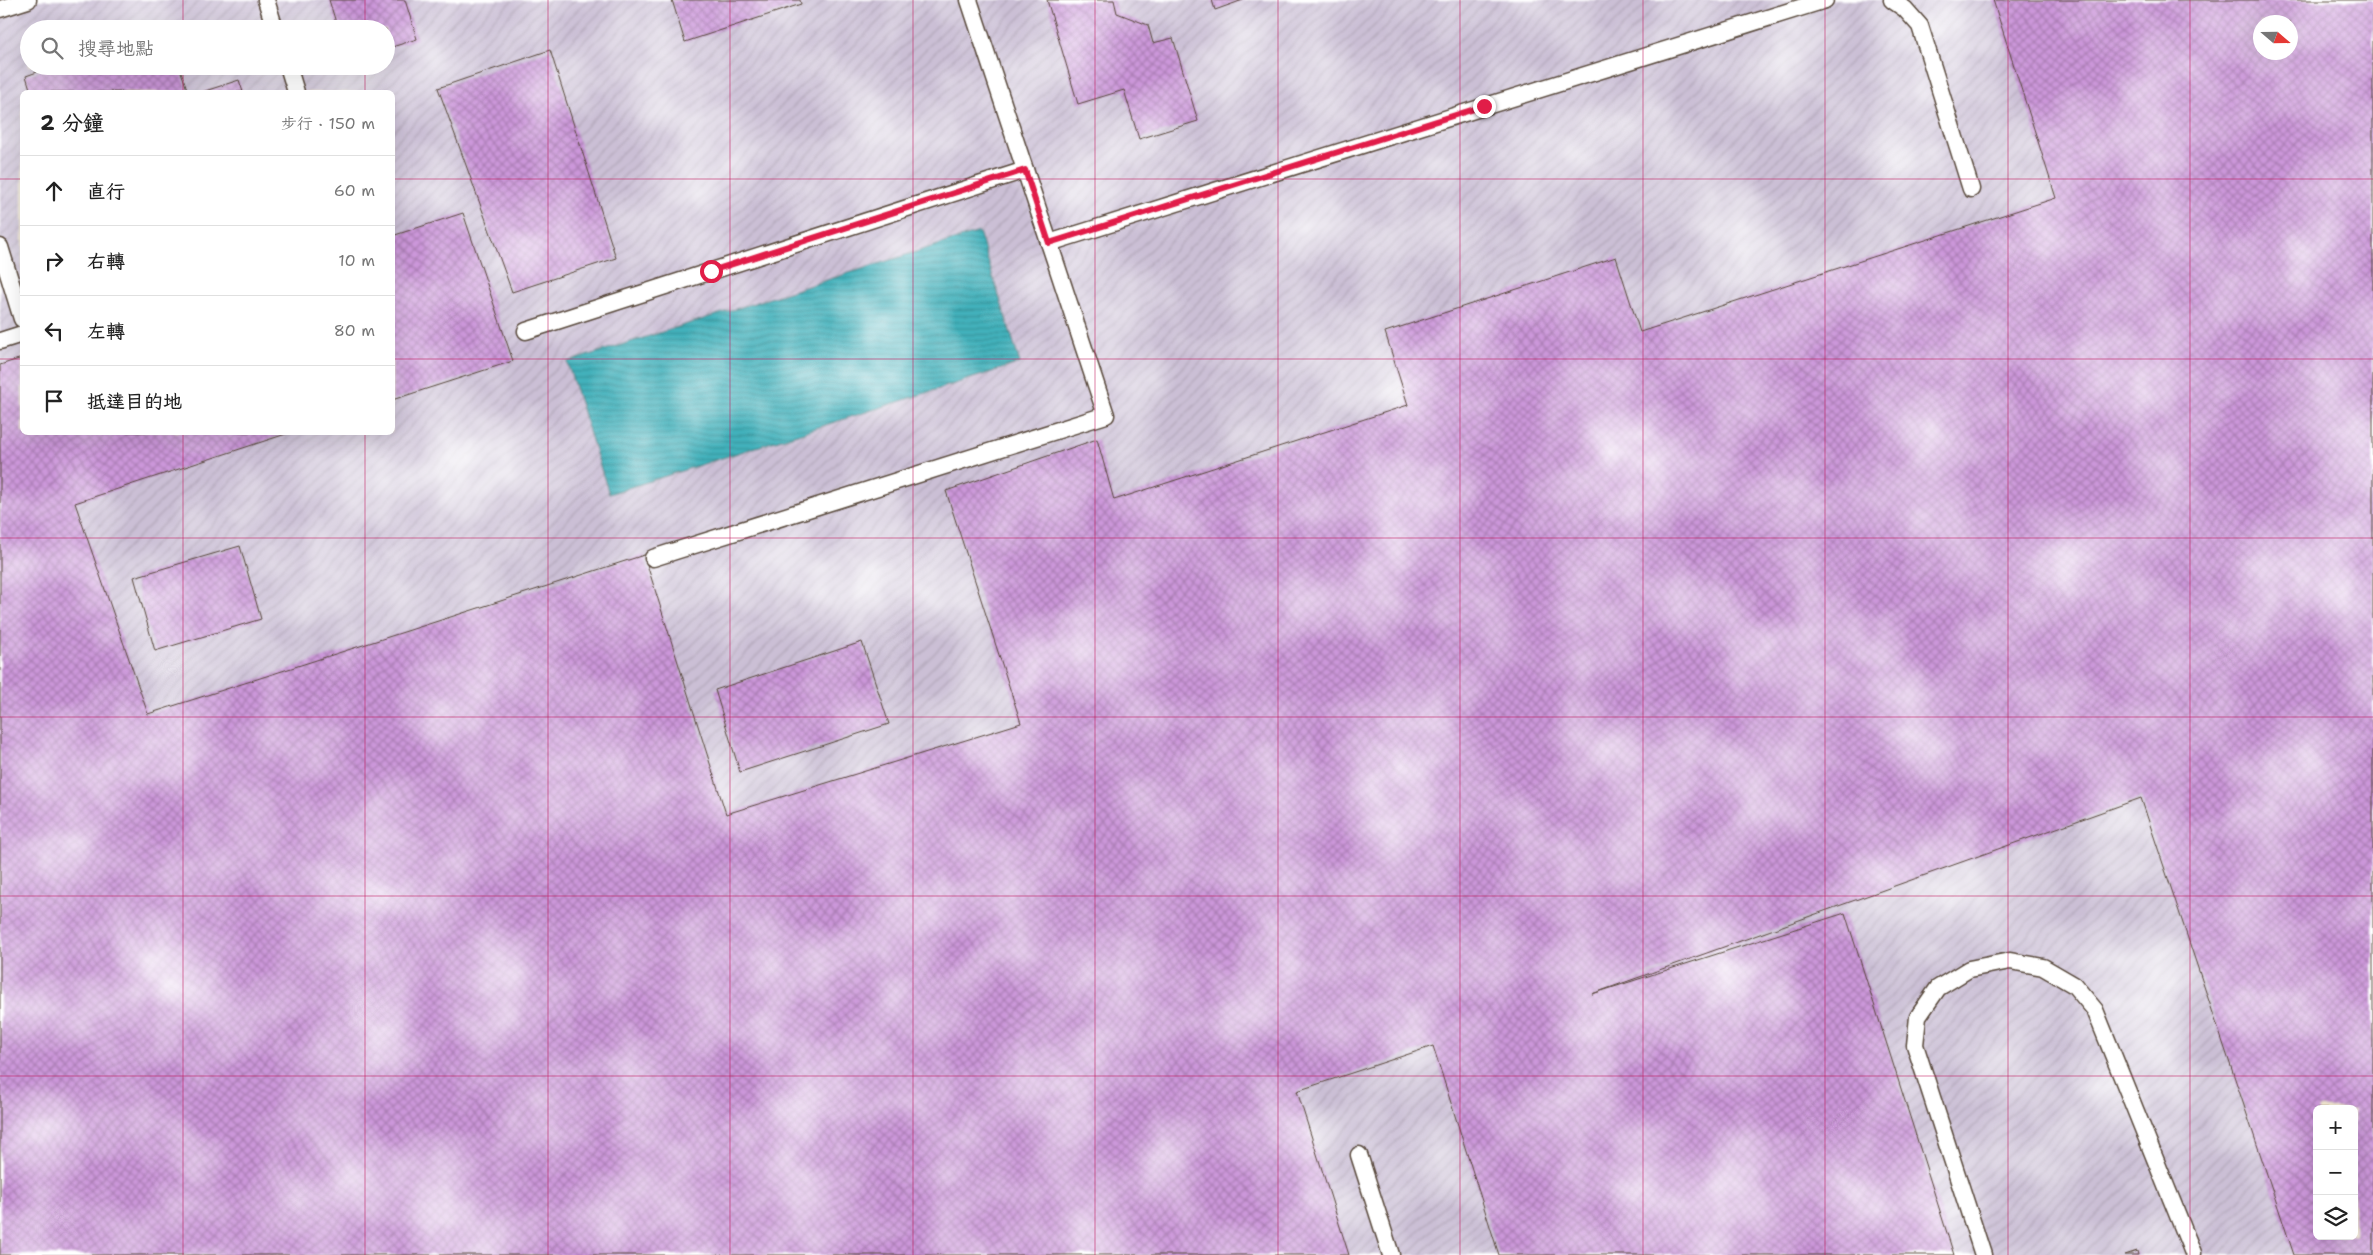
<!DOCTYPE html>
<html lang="zh-TW">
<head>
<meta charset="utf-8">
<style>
  :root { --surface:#fff; --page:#f2f2f2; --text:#222; --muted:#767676; --line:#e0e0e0 }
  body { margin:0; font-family:"Shantell Sans","LXGW WenKai TC",sans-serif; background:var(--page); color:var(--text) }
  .controls { position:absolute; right:15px; bottom:15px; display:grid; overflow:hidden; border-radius:8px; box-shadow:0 5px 20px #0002 }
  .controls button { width:45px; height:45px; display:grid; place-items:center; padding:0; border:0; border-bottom:1px solid var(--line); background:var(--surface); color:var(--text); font:25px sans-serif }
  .compass { position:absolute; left:2253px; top:15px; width:45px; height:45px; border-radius:50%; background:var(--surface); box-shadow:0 5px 20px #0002; rotate:110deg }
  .stop { position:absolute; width:15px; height:15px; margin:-11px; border:4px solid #e11d48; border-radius:50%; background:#fff }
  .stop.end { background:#e11d48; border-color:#fff; box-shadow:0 1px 5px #0008 }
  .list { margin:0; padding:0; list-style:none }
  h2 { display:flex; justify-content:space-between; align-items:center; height:65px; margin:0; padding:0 20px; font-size:21px }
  h2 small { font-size:16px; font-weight:400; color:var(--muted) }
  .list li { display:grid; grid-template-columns:32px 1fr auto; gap:15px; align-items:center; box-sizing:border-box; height:70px; padding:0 20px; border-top:1px solid var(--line) }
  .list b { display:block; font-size:19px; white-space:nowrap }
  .list em { font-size:16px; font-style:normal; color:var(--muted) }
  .icon { flex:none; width:28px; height:28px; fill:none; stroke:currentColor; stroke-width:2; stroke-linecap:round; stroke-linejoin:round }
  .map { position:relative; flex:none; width:2373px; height:1255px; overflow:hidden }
  .search { position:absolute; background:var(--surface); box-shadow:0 5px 20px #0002; left:20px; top:20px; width:375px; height:55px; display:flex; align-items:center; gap:12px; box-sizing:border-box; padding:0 18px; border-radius:28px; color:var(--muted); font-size:19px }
  .panel { position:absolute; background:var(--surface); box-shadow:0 5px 20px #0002; left:20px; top:90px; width:375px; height:345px; border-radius:8px }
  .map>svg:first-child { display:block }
  .industrial { fill:url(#industrial-furrows); fill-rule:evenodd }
  .water { fill:url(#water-rules); stroke:#3e6e6c }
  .building { fill:url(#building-cross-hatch); fill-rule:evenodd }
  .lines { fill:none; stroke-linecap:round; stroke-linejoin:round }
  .lane-casing { stroke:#564639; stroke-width:19 }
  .lane { stroke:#fff; stroke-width:16 }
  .route { stroke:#e11d48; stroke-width:6 }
  .grid { fill:none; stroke:#c2185b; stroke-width:1; stroke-opacity:0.55 }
</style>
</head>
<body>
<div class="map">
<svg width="2373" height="1255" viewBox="0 0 2373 1255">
  <defs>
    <pattern id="industrial-furrows" width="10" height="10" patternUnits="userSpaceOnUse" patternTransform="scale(1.25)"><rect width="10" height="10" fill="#cbbfd5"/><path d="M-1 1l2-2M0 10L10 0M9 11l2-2" fill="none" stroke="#afa4b6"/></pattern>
    <pattern id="water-rules" width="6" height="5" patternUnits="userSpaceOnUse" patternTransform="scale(1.25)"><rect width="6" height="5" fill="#42b1bb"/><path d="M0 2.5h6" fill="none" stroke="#389097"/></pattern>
    <pattern id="building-cross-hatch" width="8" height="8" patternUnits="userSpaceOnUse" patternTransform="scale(1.25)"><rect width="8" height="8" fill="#cc97da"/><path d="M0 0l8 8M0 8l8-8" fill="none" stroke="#a77bb0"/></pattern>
  </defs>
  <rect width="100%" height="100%" fill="#fff"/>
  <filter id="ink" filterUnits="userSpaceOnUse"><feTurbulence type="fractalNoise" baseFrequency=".02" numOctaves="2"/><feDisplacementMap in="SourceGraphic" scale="10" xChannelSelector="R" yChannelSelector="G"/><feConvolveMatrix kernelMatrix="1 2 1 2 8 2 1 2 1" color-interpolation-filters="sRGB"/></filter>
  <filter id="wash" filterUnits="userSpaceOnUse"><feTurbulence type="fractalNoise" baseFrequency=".0096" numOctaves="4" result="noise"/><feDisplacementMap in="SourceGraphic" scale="20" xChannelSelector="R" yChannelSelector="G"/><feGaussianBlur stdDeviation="1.12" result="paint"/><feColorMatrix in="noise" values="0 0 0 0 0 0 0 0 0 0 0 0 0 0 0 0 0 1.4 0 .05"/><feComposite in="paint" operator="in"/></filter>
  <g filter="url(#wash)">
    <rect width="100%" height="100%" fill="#f2e8d0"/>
    <path class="industrial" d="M0 0H2373V1255H0ZM2260 22H2290V52H2260ZM29 29H386V66H29ZM22 92H392V432H22ZM2317 1109H2354V1236H2317Z"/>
    <polygon class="water" points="979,232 1020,363 609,494 567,362"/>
    <g id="blocks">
      <g class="building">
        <polygon points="329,0 405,0 417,39 386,49 386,29 338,29"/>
        <polygon points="672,0 800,0 801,4 685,42"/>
        <polygon points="1047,0 1114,0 1117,13 1148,25 1153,43 1173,38 1198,121 1139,139 1124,90 1078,104"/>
        <polygon points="1212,0 1243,0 1215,10"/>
        <path d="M1993 0H2373V1255H2294L2141 798 1592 994 1845 913 1954 1255H1499L1433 1046 1297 1091 1349 1255H0V365L22 358V432H292L75 503 148 714 644 555 726 814 1021 723 946 491 1097 439 1114 500 1408 405 1385 332 1616 257 1640 332 2056 198ZM2260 22H2290V52H2260ZM2317 1109H2354V1236H2317Z"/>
        <polygon points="550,50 616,258 512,292 438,88"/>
        <polygon points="54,66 179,66 188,92 31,92 26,76"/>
        <polygon points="239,80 243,92 202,92"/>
        <polygon points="463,213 513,361 392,400 392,236"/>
        <polygon points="240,546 261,619 155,651 134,577"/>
        <polygon points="862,642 889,724 740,772 715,690"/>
        <polygon points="2137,1251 2138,1255 2125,1255"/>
      </g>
    </g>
  </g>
  <g filter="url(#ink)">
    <use href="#blocks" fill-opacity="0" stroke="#564639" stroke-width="1"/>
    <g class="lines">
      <defs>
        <g id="lane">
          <polyline points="266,0 275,29"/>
          <polyline points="1892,0 1905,9 1920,26 1971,189"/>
          <polyline points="0,9 28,0"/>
          <polyline points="288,66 296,92"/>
          <polyline points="1049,243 1825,0"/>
          <polyline points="0,247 22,319"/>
          <polyline points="526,331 1025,170"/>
          <polyline points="0,341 22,334"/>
          <polyline points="653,558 1106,415 969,0"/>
          <polyline points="1359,1155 1391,1255"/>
          <polyline points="1983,1255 1915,1045 1918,1017 1938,988 1969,969 2010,961 2043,967 2074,985 2095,1010 2193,1253"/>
        </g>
      </defs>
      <use href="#lane" class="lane-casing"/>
      <use href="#lane" class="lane"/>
    </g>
  </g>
  <g class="lines" filter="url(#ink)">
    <polyline class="route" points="711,271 1025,170 1049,243 1484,106"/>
  </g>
  <path class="grid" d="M183 0V29M365 0V29M548 0V1255M730 0V1255M913 0V1255M1095 0V1255M1278 0V1255M1460 0V1255M1643 0V1255M1825 0V1255M2008 0V1255M2190 0V1255M183 66V92M365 66V92M0 179H22M392 179H2373M0 359H22M392 359H2373M183 432V1255M365 432V1255M0 538H2373M0 717H2373M0 896H2373M0 1076H2373"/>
</svg>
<div class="controls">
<button>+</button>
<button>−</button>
<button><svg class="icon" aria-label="layers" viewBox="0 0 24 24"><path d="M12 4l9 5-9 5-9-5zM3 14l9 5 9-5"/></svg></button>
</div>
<svg class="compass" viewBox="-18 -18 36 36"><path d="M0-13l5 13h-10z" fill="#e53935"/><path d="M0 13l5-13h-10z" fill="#767676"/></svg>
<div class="stop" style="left:711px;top:271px"></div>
<div class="stop end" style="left:1484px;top:106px"></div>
<div class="search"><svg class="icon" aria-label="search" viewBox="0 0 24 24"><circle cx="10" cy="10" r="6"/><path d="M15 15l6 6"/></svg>搜尋地點</div>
<section class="panel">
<h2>2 分鐘<small>步行 · 150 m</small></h2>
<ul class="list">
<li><svg class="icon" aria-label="ahead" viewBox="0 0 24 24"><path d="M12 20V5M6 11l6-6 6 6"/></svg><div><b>直行</b></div><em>60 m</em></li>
<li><svg class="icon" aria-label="right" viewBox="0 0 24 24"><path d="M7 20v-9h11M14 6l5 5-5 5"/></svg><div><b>右轉</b></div><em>10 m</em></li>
<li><svg class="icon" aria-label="left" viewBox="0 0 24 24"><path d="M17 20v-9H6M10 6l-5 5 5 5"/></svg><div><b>左轉</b></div><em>80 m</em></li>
<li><svg class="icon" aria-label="arrive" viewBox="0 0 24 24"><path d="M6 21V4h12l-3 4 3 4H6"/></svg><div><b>抵達目的地</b></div></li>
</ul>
</section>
</div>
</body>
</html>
